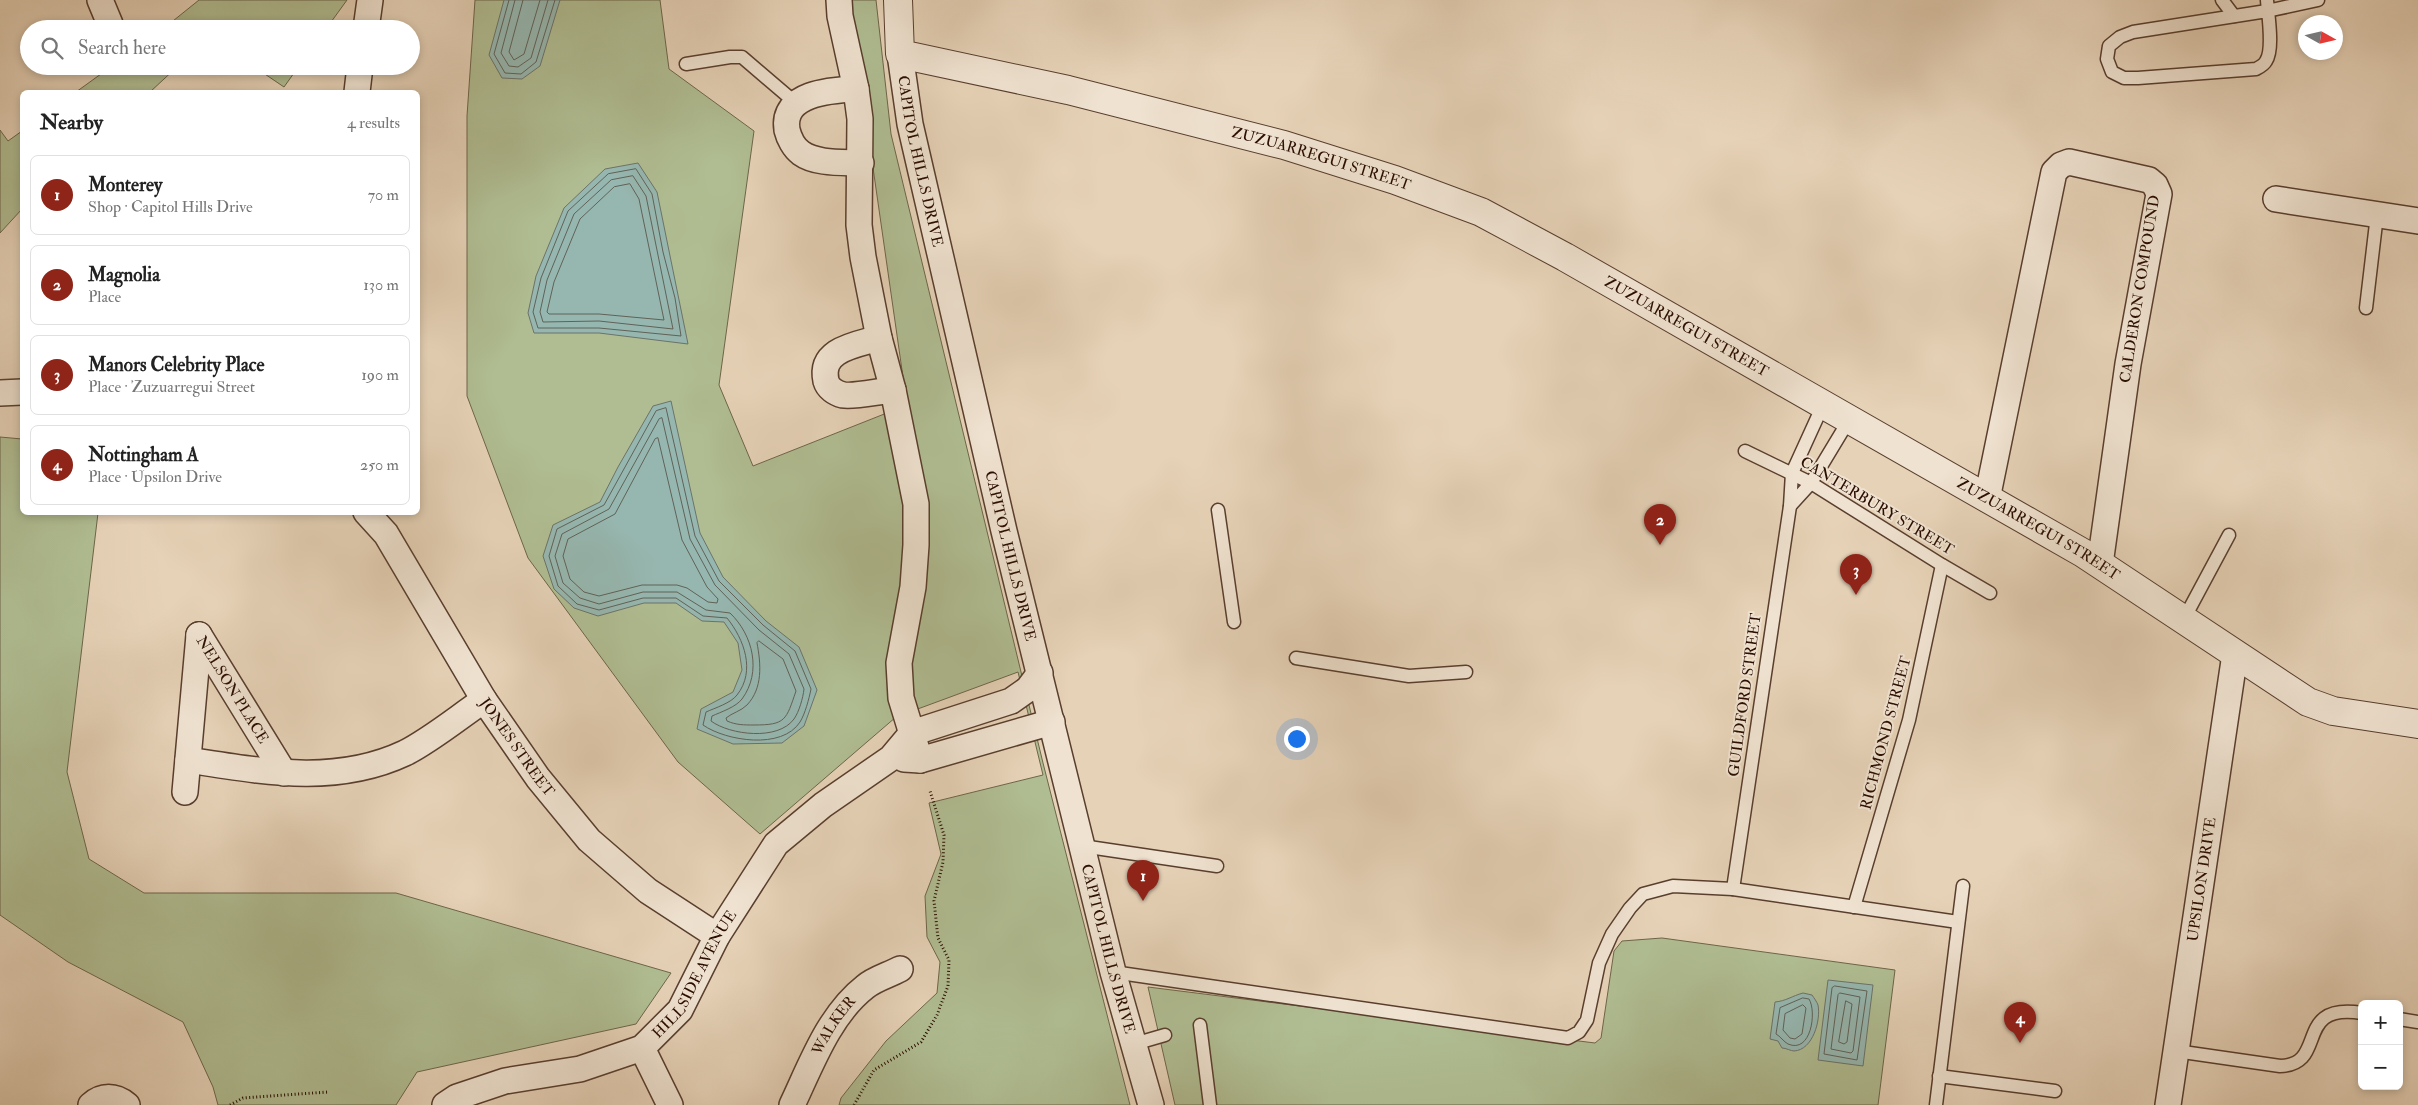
<!DOCTYPE html>
<html lang="en">
<head>
<meta charset="utf-8">
<style>
  :root { --surface:#fff; --page:#f6f6f6; --text:#222; --muted:#767676; --line:#e0e0e0; --accent:#8f2418 }
  body { margin:0; font-family:"IM FELL Double Pica",serif; background:var(--page); color:var(--text) }
  .controls { position:absolute; right:15px; bottom:15px; display:grid; overflow:hidden; border-radius:8px; box-shadow:0 2px 8px #0003 }
  .controls button { width:45px; height:45px; display:grid; place-items:center; padding:0; border:0; border-bottom:1px solid var(--line); background:var(--surface); color:var(--text); font:25px sans-serif }
  .compass { position:absolute; left:2298px; top:15px; width:45px; height:45px; border-radius:50%; background:var(--surface); box-shadow:0 2px 8px #0003; rotate:98deg }
  .you { position:absolute; left:1296px; top:738px; width:18px; height:18px; margin:-12px; border:4px solid #fff; border-radius:50%; background:#1a73e8; box-shadow:0 0 0 8px #1a73e833 }
  .badge { display:grid; place-items:center; width:32px; height:32px; border-radius:50%; background:var(--accent); color:#fff; font-size:16px; font-weight:700 }
  .pin { position:absolute; translate:-50% -41px; filter:drop-shadow(0 1px 2px #0008) }
  .pin::after { content:''; position:absolute; top:26px; width:18px; height:15px; background:inherit; clip-path:polygon(0 0,100% 0,50% 100%) }
  .list { margin:0; padding:0; list-style:none }
  h2 { display:flex; justify-content:space-between; align-items:center; height:65px; margin:0; padding:0 20px; font-size:21px }
  h2 small { font-size:16px; font-weight:400; color:var(--muted) }
  .list li { display:grid; grid-template-columns:32px 1fr auto; gap:15px; align-items:center; box-sizing:border-box; height:80px; margin:0 10px 10px; padding:0 10px; border:1px solid var(--line); border-radius:8px }
  .list b { display:block; font-size:19px; white-space:nowrap }
  .list p { margin:0; font-size:16px; white-space:nowrap; color:var(--muted) }
  .list em { font-size:16px; font-style:normal; color:var(--muted) }
  .icon { flex:none; width:28px; height:28px; fill:none; stroke:currentColor; stroke-width:2; stroke-linecap:round; stroke-linejoin:round }
  .map { position:relative; flex:none; width:2418px; height:1105px; overflow:hidden }
  .search { position:absolute; background:var(--surface); box-shadow:0 2px 8px #0003; left:20px; top:20px; width:400px; height:55px; display:flex; align-items:center; gap:12px; box-sizing:border-box; padding:0 18px; border-radius:28px; color:var(--muted); font-size:19px }
  .panel { position:absolute; background:var(--surface); box-shadow:0 2px 8px #0003; left:20px; top:90px; width:400px; height:425px; border-radius:8px }
  .map>svg:first-child { display:block }
  .green { fill:#b0bd92; stroke:#6d654a }
  .water { fill:#96b7b0; stroke:#6b736a }
  .lines { fill:none; stroke-linecap:round; stroke-linejoin:round }
  .shore { stroke:#606258; stroke-width:1 }
  .service-casing { stroke:#593e2e; stroke-width:15 }
  .minor-casing { stroke:#593e2e; stroke-width:28 }
  .tertiary-casing { stroke:#593e2e; stroke-width:30 }
  .path { stroke:#2a0d01; stroke-width:3; stroke-dasharray:1 2.5; stroke-linecap:butt }
  .service { stroke:#efe2d0; stroke-width:12 }
  .minor { stroke:#efe2d0; stroke-width:25 }
  .tertiary { stroke:#efe2d0; stroke-width:28 }
  .labels { text-anchor:middle; dominant-baseline:central; stroke-width:4; stroke-linejoin:round; paint-order:stroke }
  .street-label { font-size:15px; fill:#2a0d01; stroke:#efe2d0 }
</style>
</head>
<body>
<div class="map">
<svg width="2418" height="1105" viewBox="0 0 2418 1105">
  <rect width="100%" height="100%" fill="#e6d2b7"/>
  <filter id="stains"><feTurbulence type="fractalNoise" baseFrequency=".004" numOctaves="4"/><feColorMatrix values="0 0 0 0 .2 0 0 0 0 .09 0 0 0 0 .02 0 0 0 .5 -.17"/></filter>
  <radialGradient id="worn" r=".72"><stop offset=".6" stop-color="#630" stop-opacity="0"/><stop offset="1" stop-color="#630" stop-opacity=".3"/></radialGradient>
  <g class="green">
    <polygon points="199,0 347,0 326,29 163,29"/>
    <polygon points="475,0 660,0 669,69 754,131 719,385 753,466 907,405 849,0 876,0 891,134 1043,763 1130,1105 839,1105 841,1098 886,1041 937,993 940,962 927,937 925,896 941,854 929,803 1043,775 1018,672 896,717 760,834 678,762 528,558 467,396 467,116"/>
    <polygon points="112,66 178,66 150,92 76,92"/>
    <polygon points="253,66 299,66 284,87"/>
    <polygon points="0,130 8,141 22,131 22,209 0,233"/>
    <polygon points="0,437 22,439 22,512 98,513 67,772 89,859 144,893 396,893 671,973 636,1024 417,1072 396,1105 218,1105 213,1087 183,1022 68,962 0,915"/>
    <polygon points="1662,938 1895,970 1878,1105 1175,1105 1148,987 1595,1043 1601,1038 1614,951 1622,941"/>
  </g>
  <g class="water">
    <polygon points="504,0 560,0 540,66 522,79 502,78 489,55"/>
    <polygon points="638,163 657,192 688,344 599,333 534,333 528,313 536,276 564,208 605,169"/>
    <polygon points="671,401 700,533 723,577 766,621 799,647 817,690 804,726 782,743 733,744 697,729 701,709 733,692 742,670 738,643 724,622 702,621 676,603 644,603 598,616 574,608 554,589 543,556 553,525 600,502 618,467 653,406"/>
    <polygon points="1828,980 1873,985 1863,1066 1818,1060"/>
    <path d="M1803 993 1812 995C1814 998 1817 1002 1818 1005 1821 1020 1813 1050 1794 1051 1791 1051 1786 1048 1782 1048L1778 1041 1770 1039 1775 1002C1786 1001 1792 996 1803 993Z"/>
  </g>
  <g class="lines">
    <g class="shore">
      <polyline points="509,0 494,54 505,73 521,74 536,62 555,0"/>
      <polyline points="515,0 501,53 509,66 518,67 531,58 548,0"/>
      <polyline points="523,0 509,52 514,60 524,54 540,0"/>
      <polygon points="636,169 652,194 663,252 675,298 681,336 599,328 538,328 533,312 541,278 568,211 608,174"/>
      <polygon points="633,176 646,196 673,329 599,321 543,322 540,312 547,280 574,214 611,180"/>
      <polygon points="630,184 639,199 664,320 599,314 549,314 547,312 554,282 580,219 614,187"/>
      <path d="M666 408 695 536 719 581 763 625 795 651 811 689C809 699 805 714 800 722 782 750 726 741 703 725L706 712C715 708 731 703 737 695 756 671 744 639 727 618L703 616 676 598H643L599 610 577 604 558 586 549 556 557 529 604 505 656 411Z"/>
      <path d="M662 418 690 539 715 585 759 630 789 654 804 689C803 698 799 712 794 719 778 741 730 735 711 721L712 716C721 712 736 707 742 699 762 672 753 635 730 613L706 610 677 592H643L599 604 580 598 563 583 555 556 562 534 609 509 659 419Z"/>
      <polygon points="658,438 682,540 707,587 718,599 717,603 708,602 687,588 677,585 642,585 599,596 584,592 570,579 563,556 568,539 615,514 655,439"/>
      <path d="M759 641 783 659 796 691C786 720 786 725 754 725 744 725 736 725 727 721L726 718C732 713 741 711 747 705 763 688 761 664 757 643Z"/>
      <polygon points="1835,986 1867,991 1857,1060 1824,1054 1832,988"/>
      <polygon points="1840,993 1860,997 1853,1051 1851,1053 1831,1049 1838,995"/>
      <path d="M1803 998 1809 999C1817 1012 1811 1054 1788 1044 1784 1042 1780 1036 1776 1034L1780 1008Z"/>
      <polygon points="1846,1001 1852,1004 1847,1042 1844,1044 1839,1042"/>
      <polygon points="1803,1005 1806,1008 1802,1034 1795,1039 1790,1038 1783,1030 1785,1014"/>
    </g>
    <defs>
      <g id="service">
        <polyline points="2222,0 2234,16"/>
        <path d="M2267 0C2268 15 2274 49 2266 61 2264 65 2260 67 2256 69L2138 78H2124L2112 72 2107 59 2109 46 2120 37 2133 32 2267 11 2318 0"/>
        <polyline points="686,64 730,57 742,57 797,104"/>
        <polyline points="2366,308 2377,215"/>
        <polyline points="1745,451 1811,483 1942,565 1990,593"/>
        <polyline points="1790,506 1811,483 1849,420"/>
        <polyline points="1218,510 1234,622"/>
        <polyline points="2184,619 2229,535"/>
        <polyline points="1296,658 1409,676 1466,672"/>
        <polyline points="1082,846 1217,866"/>
        <polyline points="1733,889 1790,506 1792,473 1823,405"/>
        <polyline points="1854,907 1909,720 1942,565"/>
        <polyline points="1113,972 1568,1038 1579,1032 1587,1020 1599,963 1612,934 1630,908 1643,894 1673,886 1733,889 1958,922"/>
        <polyline points="2399,1019 2418,1022"/>
        <polyline points="1200,1025 1210,1105"/>
        <polyline points="1134,1044 1165,1035"/>
        <path d="M2176 1051 2280 1066C2329 1065 2292 1002 2362 1013"/>
        <polyline points="1939,1076 2055,1091"/>
        <polyline points="1936,1105 1963,886"/>
      </g>
      <g id="minor">
        <polyline points="100,0 110,24"/>
        <polyline points="839,0 840,16 856,89 860,119 859,225 863,257 879,338 893,390 916,504 916,545 913,587 899,663 901,698 920,760"/>
        <polyline points="366,29 370,0"/>
        <path id="s1" d="M900 54 910 124 1004 531 1113 972 1151 1105"/>
        <path d="M856 89C831 90 781 93 787 130 789 138 794 148 801 153 816 164 843 162 861 163"/>
        <polyline points="357,92 360,66"/>
        <polyline points="2276,199 2418,221"/>
        <path d="M879 338C856 345 819 349 826 381 828 388 835 393 843 395 855 397 879 391 893 390"/>
        <polyline points="0,393 22,392"/>
        <polyline points="1987,499 2054,172 2061,165 2069,162 2149,180 2155,185 2159,194 2128,364 2100,564"/>
        <path id="s2" d="M366 512 386 534 484 700 538 778 589 840 648 891 717 936"/>
        <path id="s3" d="M199 635 284 773"/>
        <polyline points="904,759 920,760 1052,722"/>
        <path d="M188 760C261 771 335 786 405 753 431 740 460 716 484 700"/>
        <polyline points="185,792 199,635"/>
        <polyline points="642,1048 670,1105"/>
        <path d="M91 1105C102 1095 115 1095 127 1105"/>
        <path id="s4" d="M445 1105 457 1097 505 1081 580 1069 642 1048 680 1010 717 936 776 844 823 805 891 758 912 733 1011 701 1028 689 1040 673"/>
        <path id="s5" d="M792 1105C811 1065 829 1015 865 987 874 979 889 975 900 969"/>
        <path id="s6" d="M2168 1105 2235 654"/>
      </g>
      <g id="tertiary">
        <path id="s7" d="M898 0 900 54 1068 90 1284 145 1395 180 1481 212 1565 257 2083 553 2308 702 2333 711 2418 724"/>
      </g>
    </defs>
    <use href="#service" class="service-casing"/>
    <use href="#minor" class="minor-casing"/>
    <use href="#tertiary" class="tertiary-casing"/>
    <g class="path">
      <polyline points="230,1105 243,1098 328,1092"/>
      <polyline points="854,1105 874,1070 921,1042 937,1015 948,986 949,960 938,938 934,901 943,862 944,835 930,791"/>
    </g>
    <use href="#service" class="service"/>
    <use href="#minor" class="minor"/>
    <use href="#tertiary" class="tertiary"/>
  </g>
  <g class="labels">
    <g class="street-label">
      <text stroke="none"><textPath href="#s7" startOffset="488">ZUZUARREGUI STREET</textPath></text>
      <text stroke="none"><textPath href="#s1" startOffset="109">CAPITOL HILLS DRIVE</textPath></text>
      <text transform="translate(2140 289) rotate(-81)">CALDERON COMPOUND</text>
      <text stroke="none"><textPath href="#s7" startOffset="892">ZUZUARREGUI STREET</textPath></text>
      <text transform="translate(1877 506) rotate(31)">CANTERBURY STREET</text>
      <text stroke="none"><textPath href="#s7" startOffset="1298">ZUZUARREGUI STREET</textPath></text>
      <text stroke="none"><textPath href="#s1" startOffset="514">CAPITOL HILLS DRIVE</textPath></text>
      <text stroke="none"><textPath href="#s3" startOffset="64">NELSON PLACE</textPath></text>
      <text transform="translate(1745 695) rotate(-82)">GUILDFORD STREET</text>
      <text transform="translate(1886 733) rotate(-75)">RICHMOND STREET</text>
      <text stroke="none"><textPath href="#s2" startOffset="280">JONES STREET</textPath></text>
      <text stroke="none"><textPath href="#s6" startOffset="228">UPSILON DRIVE</textPath></text>
      <text stroke="none"><textPath href="#s1" startOffset="919">CAPITOL HILLS DRIVE</textPath></text>
      <text stroke="none"><textPath href="#s4" startOffset="298">HILLSIDE AVENUE</textPath></text>
      <text stroke="none"><textPath href="#s5" startOffset="90">WALKER</textPath></text>
    </g>
  </g>
  <rect width="100%" height="100%" filter="url(#stains)"/>
  <rect width="100%" height="100%" fill="url(#worn)"/>
</svg>
<div class="controls">
<button>+</button>
<button>−</button>
</div>
<svg class="compass" viewBox="-18 -18 36 36"><path d="M0-13l5 13h-10z" fill="#e53935"/><path d="M0 13l5-13h-10z" fill="#767676"/></svg>
<div class="you"></div>
<div class="pin badge" style="left:1143px;top:901px">1</div>
<div class="pin badge" style="left:1660px;top:545px">2</div>
<div class="pin badge" style="left:1856px;top:595px">3</div>
<div class="pin badge" style="left:2020px;top:1043px">4</div>
<div class="search"><svg class="icon" aria-label="search" viewBox="0 0 24 24"><circle cx="10" cy="10" r="6"/><path d="M15 15l6 6"/></svg>Search here</div>
<section class="panel">
<h2>Nearby<small>4 results</small></h2>
<ul class="list">
<li><span class="badge">1</span><div><b>Monterey</b><p>Shop · Capitol Hills Drive</p></div><em>70 m</em></li>
<li><span class="badge">2</span><div><b>Magnolia</b><p>Place</p></div><em>130 m</em></li>
<li><span class="badge">3</span><div><b>Manors Celebrity Place</b><p>Place · Zuzuarregui Street</p></div><em>190 m</em></li>
<li><span class="badge">4</span><div><b>Nottingham A</b><p>Place · Upsilon Drive</p></div><em>250 m</em></li>
</ul>
</section>
</div>
</body>
</html>
